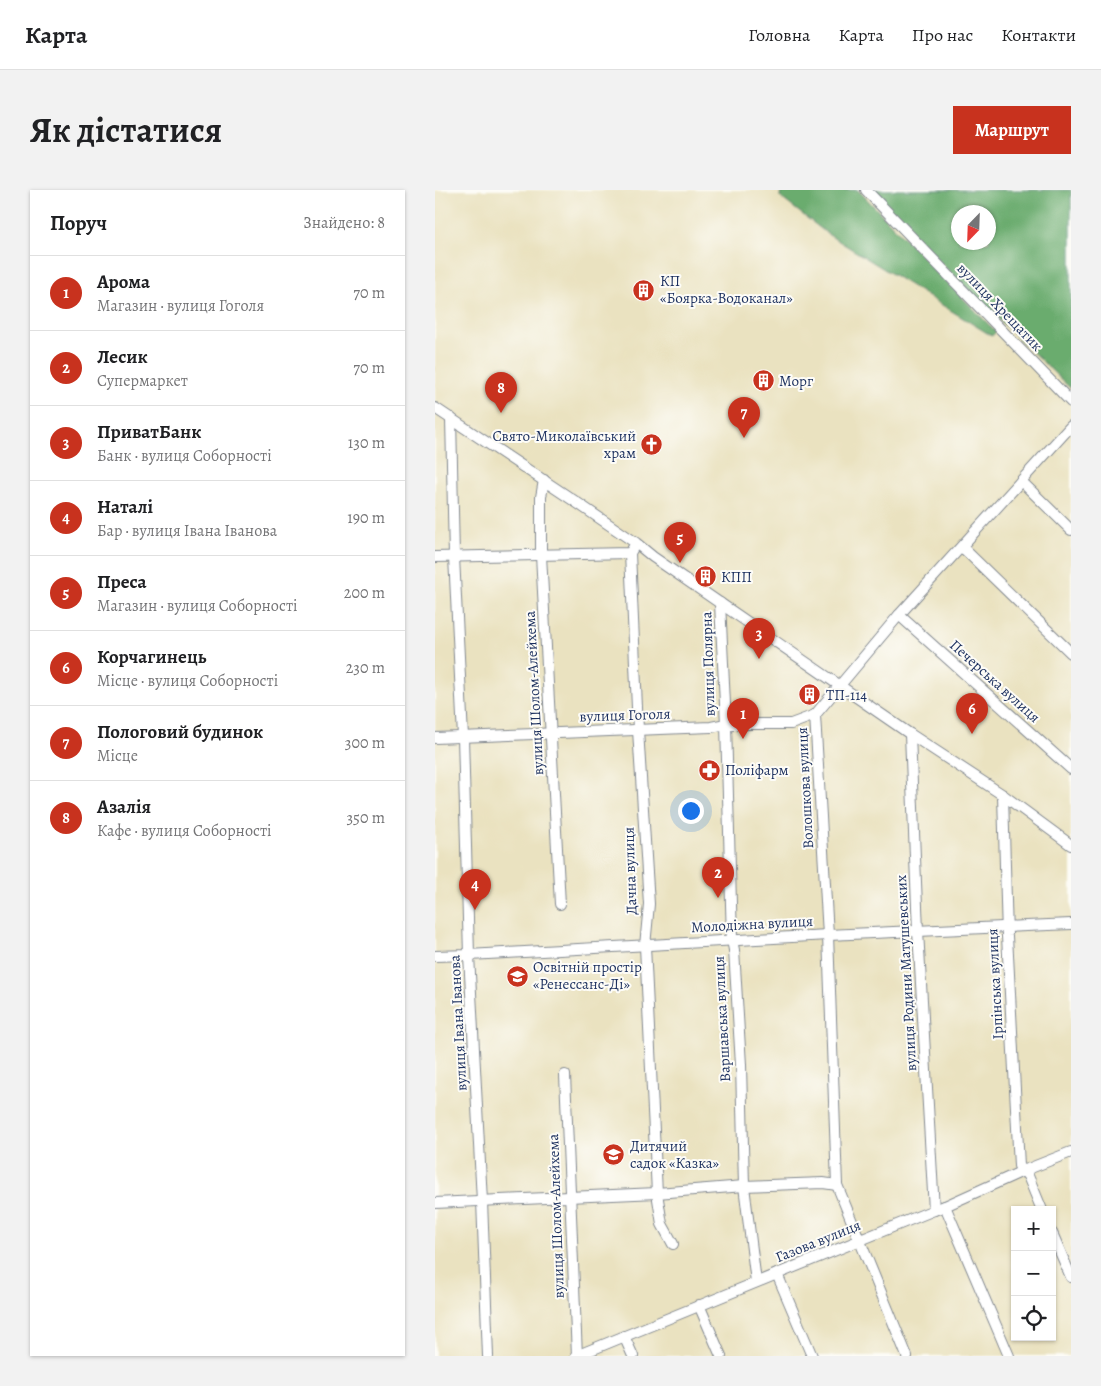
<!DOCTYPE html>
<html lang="uk">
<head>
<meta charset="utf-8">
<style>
  :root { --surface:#fff; --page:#f2f2f2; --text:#202124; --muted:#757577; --line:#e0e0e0; --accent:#c8321e }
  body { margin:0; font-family:Alegreya,serif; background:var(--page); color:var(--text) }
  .controls { position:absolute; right:15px; bottom:15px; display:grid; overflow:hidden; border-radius:0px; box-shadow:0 1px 4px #0004 }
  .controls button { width:45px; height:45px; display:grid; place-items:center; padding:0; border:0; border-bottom:1px solid var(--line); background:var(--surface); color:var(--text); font:25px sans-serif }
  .compass { position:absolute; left:516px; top:15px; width:45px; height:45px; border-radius:50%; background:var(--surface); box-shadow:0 1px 4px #0004; rotate:203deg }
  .you { position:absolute; left:255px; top:620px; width:18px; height:18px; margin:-12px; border:4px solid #fff; border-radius:50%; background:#1a73e8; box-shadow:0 0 0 8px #1a73e833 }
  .badge { display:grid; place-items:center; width:32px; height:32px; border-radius:50%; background:var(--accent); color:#fff; font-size:16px; font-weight:700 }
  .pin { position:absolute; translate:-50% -41px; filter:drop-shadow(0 1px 2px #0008) }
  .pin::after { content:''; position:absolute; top:26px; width:18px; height:15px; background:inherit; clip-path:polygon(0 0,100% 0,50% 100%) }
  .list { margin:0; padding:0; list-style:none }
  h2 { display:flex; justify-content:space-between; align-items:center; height:65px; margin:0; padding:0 20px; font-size:21px }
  h2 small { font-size:16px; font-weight:400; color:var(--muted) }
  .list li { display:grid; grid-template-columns:32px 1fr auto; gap:15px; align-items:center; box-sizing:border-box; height:75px; padding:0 20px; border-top:1px solid var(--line) }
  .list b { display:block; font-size:19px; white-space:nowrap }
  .list p { margin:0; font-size:16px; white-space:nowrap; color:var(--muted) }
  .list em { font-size:16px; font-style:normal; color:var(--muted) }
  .icon { flex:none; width:28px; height:28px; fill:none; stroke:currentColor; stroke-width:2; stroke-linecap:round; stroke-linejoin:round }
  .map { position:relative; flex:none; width:636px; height:1166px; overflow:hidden; border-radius:0px }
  header { display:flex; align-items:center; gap:30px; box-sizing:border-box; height:70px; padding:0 25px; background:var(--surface); border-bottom:1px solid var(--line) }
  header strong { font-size:24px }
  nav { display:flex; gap:28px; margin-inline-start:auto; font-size:18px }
  .intro { display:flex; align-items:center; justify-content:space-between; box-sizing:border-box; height:120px; padding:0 30px }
  h1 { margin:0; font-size:35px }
  .button { padding:12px 22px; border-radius:0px; background:var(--accent); color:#fff; font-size:18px; font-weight:700 }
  main { display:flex; gap:30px; padding:0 30px }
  aside { flex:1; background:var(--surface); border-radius:0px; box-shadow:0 1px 4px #0004 }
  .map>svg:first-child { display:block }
  .forest { fill:#6bac6e; stroke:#436e66; fill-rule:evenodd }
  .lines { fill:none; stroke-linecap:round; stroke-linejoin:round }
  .street-casing { stroke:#82888f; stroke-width:12 }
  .street { stroke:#fff; stroke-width:10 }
  .labels { text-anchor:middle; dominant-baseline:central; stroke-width:4; stroke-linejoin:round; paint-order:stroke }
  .poi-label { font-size:15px; fill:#1b2f5e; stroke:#fdfcf7; text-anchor:start }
  .street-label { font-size:15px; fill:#1b2f5e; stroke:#fdfcf7 }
</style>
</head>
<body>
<header>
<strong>Карта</strong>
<nav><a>Головна</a><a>Карта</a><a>Про нас</a><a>Контакти</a></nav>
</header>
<div class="intro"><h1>Як дістатися</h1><a class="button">Маршрут</a></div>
<main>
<aside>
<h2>Поруч<small>Знайдено: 8</small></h2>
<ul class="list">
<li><span class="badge">1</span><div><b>Арома</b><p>Магазин · вулиця Гоголя</p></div><em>70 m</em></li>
<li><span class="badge">2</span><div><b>Лесик</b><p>Супермаркет</p></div><em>70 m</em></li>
<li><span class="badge">3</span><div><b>ПриватБанк</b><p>Банк · вулиця Соборності</p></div><em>130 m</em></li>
<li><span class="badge">4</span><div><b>Наталі</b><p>Бар · вулиця Івана Іванова</p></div><em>190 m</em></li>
<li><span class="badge">5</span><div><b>Преса</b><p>Магазин · вулиця Соборності</p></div><em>200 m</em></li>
<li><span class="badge">6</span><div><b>Корчагинець</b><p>Місце · вулиця Соборності</p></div><em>230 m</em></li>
<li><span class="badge">7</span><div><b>Пологовий будинок</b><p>Місце</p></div><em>300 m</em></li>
<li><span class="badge">8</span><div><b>Азалія</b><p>Кафе · вулиця Соборності</p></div><em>350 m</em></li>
</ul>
</aside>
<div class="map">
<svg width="636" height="1166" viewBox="0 0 636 1166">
  <rect width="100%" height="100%" fill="#fdfcf7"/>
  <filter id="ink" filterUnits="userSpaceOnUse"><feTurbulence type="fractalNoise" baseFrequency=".02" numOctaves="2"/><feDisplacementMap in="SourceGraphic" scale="10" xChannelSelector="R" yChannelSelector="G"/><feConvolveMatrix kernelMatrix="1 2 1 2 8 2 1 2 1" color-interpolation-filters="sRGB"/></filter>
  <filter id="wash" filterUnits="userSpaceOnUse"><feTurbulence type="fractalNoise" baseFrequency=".0096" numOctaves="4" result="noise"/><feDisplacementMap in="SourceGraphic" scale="20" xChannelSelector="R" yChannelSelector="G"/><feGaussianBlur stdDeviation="1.12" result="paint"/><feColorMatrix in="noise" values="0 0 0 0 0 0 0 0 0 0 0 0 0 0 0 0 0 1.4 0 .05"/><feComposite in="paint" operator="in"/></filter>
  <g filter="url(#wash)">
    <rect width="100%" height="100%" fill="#eae2c0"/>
    <g class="forest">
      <polygon points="346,0 423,0 561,142 557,146 394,45 345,7"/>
      <path d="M434 0H636V199L462 31ZM524 22H554V52H524Z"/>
    </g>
  </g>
  <g filter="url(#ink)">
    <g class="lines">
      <defs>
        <g id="street">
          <polyline points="431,0 636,212"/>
          <polyline points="0,218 141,312 201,353 218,367 475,544 568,605 636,655"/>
          <polyline points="16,228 19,367 28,547 34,765 47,1011 53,1166"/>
          <polyline points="109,290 106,307 106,365 125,714"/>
          <polyline points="586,291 636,340"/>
          <polyline points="527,357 636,463"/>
          <polyline points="195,363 203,540 214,714 210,756 222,1003 227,1034 238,1054"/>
          <polyline points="0,367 195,363 198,358"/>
          <polyline points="285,413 291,534 297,750 299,760 306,875 309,996 321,1092"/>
          <polyline points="464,425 636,579"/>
          <polyline points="475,544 483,741 499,1020"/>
          <polyline points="0,548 276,537 291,534 356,534 380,525"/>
          <polyline points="568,605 572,746 584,976 593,986 607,1020"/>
          <polyline points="0,766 34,765 393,745 636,734"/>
          <polyline points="130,885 142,1166"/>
          <polyline points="0,1013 222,1003 309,996 388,993 402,995"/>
          <polyline points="510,1016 574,1166"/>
          <polyline points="617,1043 636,1087"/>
          <polyline points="342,1084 377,1166"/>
          <polyline points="264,1115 286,1166"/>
          <polyline points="189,1146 198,1166"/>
          <polyline points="141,1166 499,1020 510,1016 588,981 636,962"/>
          <polyline points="472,1166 402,995 393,745 380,525 464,425 636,236"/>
        </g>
      </defs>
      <use href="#street" class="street-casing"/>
      <use href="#street" class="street"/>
    </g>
  </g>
  <defs>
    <symbol id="building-disc" viewBox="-11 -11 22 22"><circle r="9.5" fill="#c8321e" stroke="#fdfcf7"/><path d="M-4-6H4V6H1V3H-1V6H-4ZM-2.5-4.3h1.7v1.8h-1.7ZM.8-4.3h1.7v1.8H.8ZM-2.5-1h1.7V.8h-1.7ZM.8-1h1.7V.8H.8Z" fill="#fff"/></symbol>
    <symbol id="church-disc" viewBox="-11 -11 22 22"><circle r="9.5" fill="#c8321e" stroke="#fdfcf7"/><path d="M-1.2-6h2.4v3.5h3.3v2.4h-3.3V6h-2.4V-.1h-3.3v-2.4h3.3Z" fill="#fff"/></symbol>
    <symbol id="pharmacy-disc" viewBox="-11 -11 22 22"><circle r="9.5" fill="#c8321e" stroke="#fdfcf7"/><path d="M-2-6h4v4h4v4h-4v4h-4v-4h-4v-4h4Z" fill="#fff"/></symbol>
    <symbol id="university-disc" viewBox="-11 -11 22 22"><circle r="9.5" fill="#c8321e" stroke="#fdfcf7"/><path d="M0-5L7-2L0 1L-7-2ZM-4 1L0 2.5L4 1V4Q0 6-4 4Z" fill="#fff"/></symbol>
    <symbol id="school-disc" viewBox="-11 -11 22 22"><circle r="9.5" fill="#c8321e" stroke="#fdfcf7"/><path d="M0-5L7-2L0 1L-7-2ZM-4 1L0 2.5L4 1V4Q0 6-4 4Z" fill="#fff"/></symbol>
  </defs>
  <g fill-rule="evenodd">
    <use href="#building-disc" x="196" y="88" width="25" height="25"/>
    <use href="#building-disc" x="316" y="178" width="25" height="25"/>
    <use href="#church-disc" x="204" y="242" width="25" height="25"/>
    <use href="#building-disc" x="258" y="374" width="25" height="25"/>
    <use href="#building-disc" x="362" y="492" width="25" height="25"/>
    <use href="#pharmacy-disc" x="262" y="568" width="25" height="25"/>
    <use href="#university-disc" x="70" y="774" width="25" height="25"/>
    <use href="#school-disc" x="166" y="952" width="25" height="25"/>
  </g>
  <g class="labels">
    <g class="poi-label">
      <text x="225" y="91">КП<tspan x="225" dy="17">«Боярка-Водоканал»</tspan></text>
      <text x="344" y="191">Морг</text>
      <text x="201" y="246" text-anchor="end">Свято-Миколаївський<tspan x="201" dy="17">храм</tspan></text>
      <text x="286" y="387">КПП</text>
      <text x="391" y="505">ТП-114</text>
      <text x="290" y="580">Поліфарм</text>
      <text x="98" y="777">Освітній простір<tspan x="98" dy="17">«Ренессанс-Ді»</tspan></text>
      <text x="195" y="956">Дитячий<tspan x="195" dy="17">садок «Казка»</tspan></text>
    </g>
    <g class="street-label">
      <text transform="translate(565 117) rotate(46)">вулиця Хрещатик</text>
      <text transform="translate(273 474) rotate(-92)">вулиця Полярна</text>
      <text transform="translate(560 491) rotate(42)">Печерська вулиця</text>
      <text transform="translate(99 503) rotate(-93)">вулиця Шолом-Алейхема</text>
      <text transform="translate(190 525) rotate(-2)">вулиця Гоголя</text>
      <text transform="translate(370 598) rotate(-93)">Волошкова вулиця</text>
      <text transform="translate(195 681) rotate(-92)">Дачна вулиця</text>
      <text transform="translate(317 734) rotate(-3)">Молодіжна вулиця</text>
      <text transform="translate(471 783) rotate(-93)">вулиця Родини Матушевських</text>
      <text transform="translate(560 794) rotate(-93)">Ірпінська вулиця</text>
      <text transform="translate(287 829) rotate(-93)">Варшавська вулиця</text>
      <text transform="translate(23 833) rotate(-93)">вулиця Івана Іванова</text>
      <text transform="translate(121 1026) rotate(-92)">вулиця Шолом-Алейхема</text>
      <text transform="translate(383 1051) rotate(-22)">Газова вулиця</text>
    </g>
  </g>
</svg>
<div class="controls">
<button>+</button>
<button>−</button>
<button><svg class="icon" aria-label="locate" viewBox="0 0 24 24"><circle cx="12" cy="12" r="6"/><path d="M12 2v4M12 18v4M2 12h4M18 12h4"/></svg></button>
</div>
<svg class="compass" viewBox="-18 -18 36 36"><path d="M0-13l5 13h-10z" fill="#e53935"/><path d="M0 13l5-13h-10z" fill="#757577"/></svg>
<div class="you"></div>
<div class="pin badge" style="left:308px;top:549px">1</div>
<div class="pin badge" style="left:283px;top:708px">2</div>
<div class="pin badge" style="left:324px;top:469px">3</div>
<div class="pin badge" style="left:40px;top:720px">4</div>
<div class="pin badge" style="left:245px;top:373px">5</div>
<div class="pin badge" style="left:537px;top:544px">6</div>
<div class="pin badge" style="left:309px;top:248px">7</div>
<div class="pin badge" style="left:66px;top:223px">8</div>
</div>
</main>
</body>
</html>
